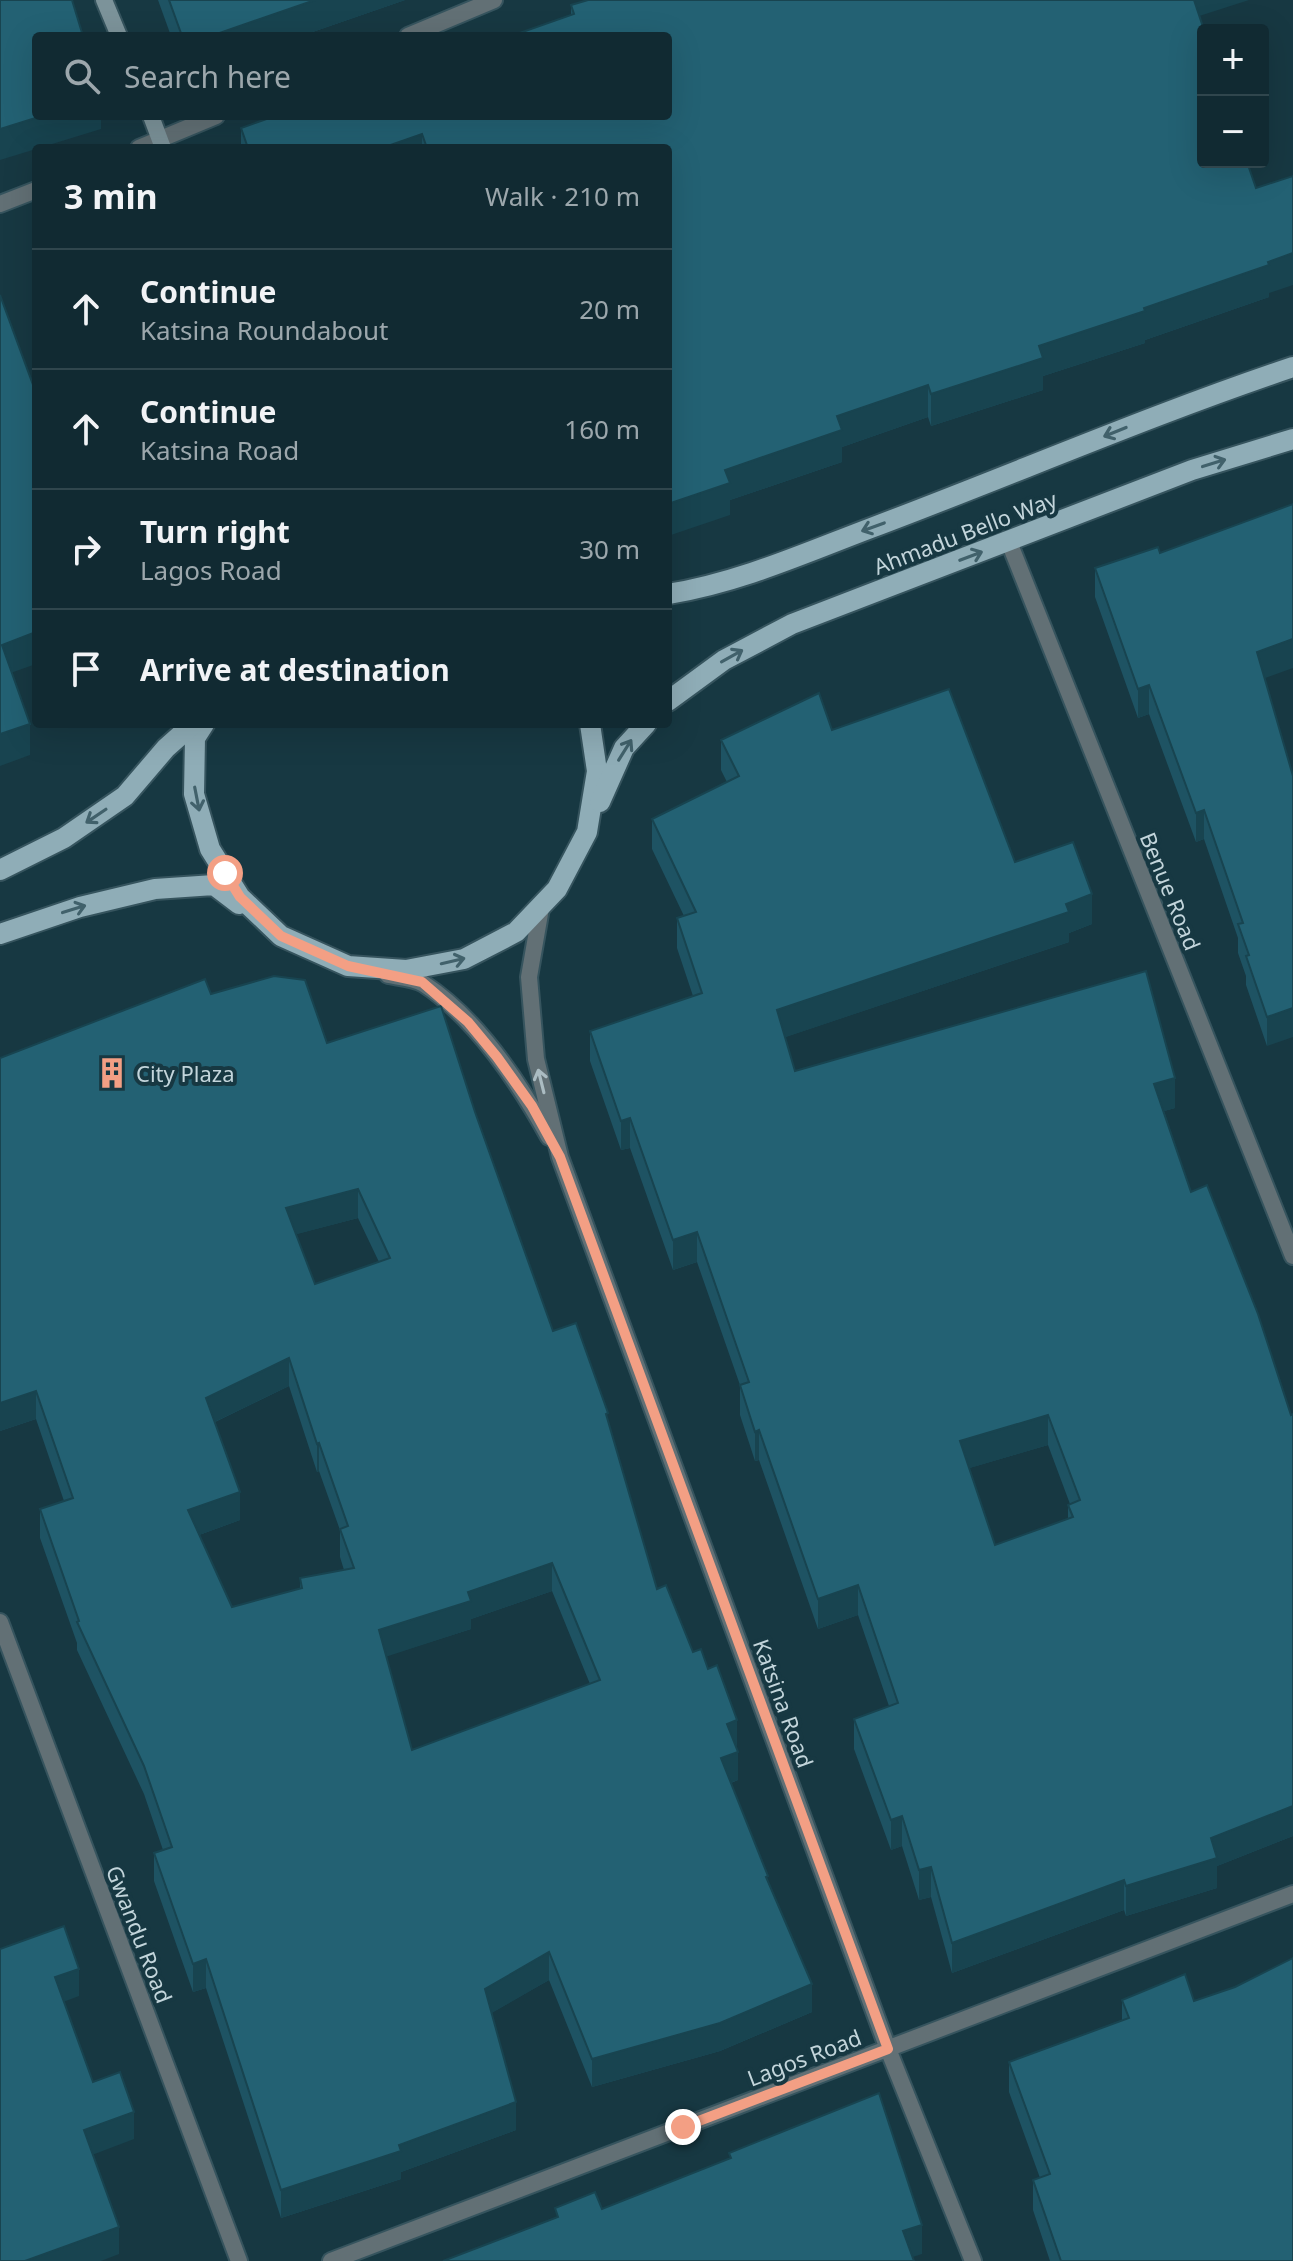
<!DOCTYPE html>
<html lang="en">
<head>
<meta charset="utf-8">
<style>
  :root { --surface:#112a32; --page:#1a323a; --text:#f1f3f6; --muted:#9ca7ac; --line:#30464d }
  body { margin:0; font-family:"Noto Sans",sans-serif; background:var(--page); color:var(--text) }
  .controls { position:absolute; right:24px; top:24px; display:grid; overflow:hidden; border-radius:8px; box-shadow:0 8px 32px #0002 }
  .controls button { width:72px; height:72px; display:grid; place-items:center; padding:0; border:0; border-bottom:2px solid var(--line); background:var(--surface); color:var(--text); font:40px sans-serif }
  .stop { position:absolute; width:24px; height:24px; margin:-18px; border:6px solid #f39f84; border-radius:50%; background:#fff }
  .stop.end { background:#f39f84; border-color:#fff; box-shadow:0 2px 8px #0008 }
  .list { margin:0; padding:0; list-style:none }
  h2 { display:flex; justify-content:space-between; align-items:center; height:104px; margin:0; padding:0 32px; font-size:34px }
  h2 small { font-size:26px; font-weight:400; color:var(--muted) }
  .list li { display:grid; grid-template-columns:52px 1fr auto; gap:24px; align-items:center; box-sizing:border-box; height:120px; padding:0 32px; border-top:2px solid var(--line) }
  .list b { display:block; font-size:30px; white-space:nowrap }
  .list p { margin:0; font-size:26px; white-space:nowrap; color:var(--muted) }
  .list em { font-size:26px; font-style:normal; color:var(--muted) }
  .icon { flex:none; width:44px; height:44px; fill:none; stroke:currentColor; stroke-width:2; stroke-linecap:round; stroke-linejoin:round }
  .map { position:relative; flex:none; width:1293px; height:2261px; overflow:hidden }
  .search { position:absolute; background:var(--surface); box-shadow:0 8px 32px #0002; left:32px; top:32px; width:640px; height:88px; display:flex; align-items:center; gap:20px; box-sizing:border-box; padding:0 28px; border-radius:8px; color:var(--muted); font-size:30px }
  .panel { position:absolute; background:var(--surface); box-shadow:0 8px 32px #0002; left:32px; top:144px; width:640px; height:584px; border-radius:8px }
  .map>svg:first-child { display:block }
  .lines { fill:none; stroke-linecap:round; stroke-linejoin:round }
  .street-casing { stroke:#36545e; stroke-width:20 }
  .secondary-casing { stroke:#36545e; stroke-width:20 }
  .primary-casing { stroke:#36545e; stroke-width:24 }
  .street { stroke:#627075; stroke-width:16 }
  .secondary { stroke:#7c939a; stroke-width:16 }
  .primary { stroke:#8fadb7; stroke-width:20 }
  .wall { fill:#1e5363; fill-rule:evenodd }
  .shaded-wall { fill:#184450 }
  .building { fill:#236173; stroke:#184450; stroke-width:2; fill-rule:evenodd }
  .oneway { stroke:#41616b }
  .oneway2 { stroke:#abbcc2 }
  .route { stroke:#f39f84; stroke-width:10 }
  .labels { text-anchor:middle; dominant-baseline:central; stroke-width:8; stroke-linejoin:round; paint-order:stroke }
  .street-label { font-size:22px; fill:#c3d5db; stroke:#173842 }
  .poi-label { font-size:22px; fill:#c3d5db; stroke:#173842; text-anchor:start }
</style>
</head>
<body>
<div class="map">
<svg width="1293" height="2261" viewBox="0 0 1293 2261">
  <rect width="100%" height="100%" fill="#173842"/>
  <g class="lines">
    <defs>
      <g id="street">
        <polyline points="408,36 494,0"/>
        <polyline points="139,148 216,116"/>
        <polyline points="0,204 36,190"/>
        <polyline points="1009,542 1293,1256"/>
        <polyline points="545,903 541,908 529,977 536,1059 560,1157 888,2049 973,2261"/>
        <path d="M388 975C399 977 415 978 424 984 476 1018 520 1084 549 1137"/>
        <polyline points="0,1622 239,2261"/>
        <polyline points="331,2261 1293,1894"/>
      </g>
      <g id="secondary">
        <polyline points="104,0 119,36"/>
        <polyline points="151,116 163,148"/>
      </g>
      <g id="primary">
        <path d="M668 594C738 583 805 553 871 528 1012 475 1150 415 1293 367"/>
        <polyline points="668,701 724,660 792,624 1192,470 1293,439"/>
        <polyline points="204,724 195,738 194,794 210,849 240,897 281,936 348,966 406,970 464,959 516,932 557,889 587,832 597,771 590,724"/>
        <polyline points="600,802 624,748 646,724"/>
        <polyline points="0,870 64,838 125,796 166,748 193,724"/>
        <polyline points="0,934 80,907 155,889 214,885 239,904"/>
      </g>
    </defs>
    <use href="#street" class="street-casing"/>
    <use href="#secondary" class="secondary-casing"/>
    <use href="#primary" class="primary-casing"/>
    <use href="#street" class="street"/>
    <use href="#secondary" class="secondary"/>
    <use href="#primary" class="primary"/>
  </g>
  <g class="wall">
    <polygon points="158,0 405,0 301,36 171,36"/>
    <polygon points="571,5 1200,16 1269,297 1145,340 1145,343 1043,376 1043,390 931,426 928,417 842,447 842,462 730,500 730,515 668,148 241,148 241,128 668,116 571,15"/>
    <polygon points="1160,553 1265,678 1293,776 1267,1046 1246,985 1246,976 1238,953 1238,938 1204,839 1196,842 1149,714 1138,718 1095,597 1095,568"/>
    <path d="M832 730 1015 862 1092 924 1069 933V942L785 1037 795 1071 1175 1108 1164 1111 1191 1192 1291 1415 1293 1414V1836L1217 1866V1888L1126 1916 1124 1910 952 1973 931 1897 919 1900 902 1846 891 1850 854 1749V1719L889 1706 858 1615 818 1629 759 1460 755 1461 740 1415V1385L697 1262 673 1270 630 1148 621 1150 590 1061V1031L693 996 677 948V918L684 916 652 849V819L727 782 721 770V740ZM1048 1445 1070 1504 1068 1505V1519L995 1545 969 1468Z"/>
    <path d="M211 994 327 1043 475 1112 553 1331 608 1422 657 1589 693 1652 737 1748 738 1780 731 1783 768 1881 812 2012 720 2051 592 2087 549 1980 491 2013 516 2130 401 2172V2179L281 2218 206 1988 193 1992 154 1881V1853L163 1850 144 1794 77 1650V1643L40 1538V1509L64 1501 36 1419 0 1431V1058ZM358 1218 379 1262 315 1284 296 1234ZM289 1386 317 1472 319 1471 340 1530V1557L344 1570 300 1578V1589L232 1607 199 1535 240 1520 215 1422ZM552 1591 590 1684 412 1750 386 1656 471 1629V1619Z"/>
    <polygon points="1122,2000 1194,2001 1293,2261 1050,2261 1033,2210 1033,2180 1040,2178 1009,2092 1009,2062 1122,2020"/>
  </g>
  <g class="shaded-wall">
    <polygon points="315,0 405,0 301,36 211,36"/>
    <polygon points="1190,0 1249,0 1190,19"/>
    <polygon points="42,116 101,116 101,129 0,160 0,129"/>
    <polygon points="422,134 422,148 382,148"/>
    <polygon points="1293,253 1293,285 1269,293 1269,297 1145,340 1145,343 1043,376 1043,390 931,426 931,394 1039,346"/>
    <polygon points="928,385 928,417 842,447 842,462 730,500 730,515 668,536 668,504 725,470 837,416"/>
    <polygon points="36,632 36,664 2,676 2,645"/>
    <polygon points="1293,639 1293,668 1257,681 1257,652"/>
    <polygon points="1149,685 1149,714 1138,718 1138,689"/>
    <polygon points="30,724 30,755 0,766 0,734"/>
    <polygon points="1204,810 1204,839 1196,842 1196,813"/>
    <polygon points="1092,894 1092,924 1069,933 1069,942 777,1040 777,1010"/>
    <polygon points="1293,1008 1293,1037 1267,1046 1267,1017"/>
    <polygon points="1175,1078 1175,1108 1154,1114 1154,1084"/>
    <polygon points="630,1118 630,1148 621,1150 621,1121"/>
    <polygon points="358,1189 358,1218 286,1237 286,1208"/>
    <polygon points="697,1232 697,1262 673,1270 673,1240"/>
    <polygon points="289,1358 289,1386 206,1426 206,1398"/>
    <polygon points="36,1391 36,1419 0,1431 0,1403"/>
    <polygon points="1048,1415 1048,1445 960,1471 960,1441"/>
    <polygon points="759,1430 759,1460 755,1461 755,1432"/>
    <polygon points="319,1443 319,1471 317,1472 317,1444"/>
    <polygon points="240,1492 240,1520 188,1539 188,1510"/>
    <polygon points="552,1563 552,1591 471,1619 471,1629 379,1659 379,1630 468,1592"/>
    <polygon points="858,1585 858,1615 818,1629 818,1599"/>
    <polygon points="737,1720 737,1748 727,1724"/>
    <polygon points="738,1752 738,1780 721,1786 721,1758"/>
    <polygon points="1293,1806 1293,1836 1217,1866 1217,1888 1126,1916 1126,1886 1211,1838"/>
    <polygon points="902,1816 902,1846 891,1850 891,1820"/>
    <polygon points="931,1867 931,1897 919,1900 919,1870"/>
    <polygon points="1124,1880 1124,1910 952,1973 952,1943"/>
    <polygon points="549,1952 549,1980 485,2017 485,1989"/>
    <polygon points="206,1959 206,1988 193,1992 193,1964"/>
    <polygon points="79,1969 79,1996 55,2005 55,1977"/>
    <polygon points="812,1984 812,2012 720,2051 592,2087 592,2059"/>
    <polygon points="516,2102 516,2130 401,2172 401,2179 281,2218 281,2190 399,2145"/>
    <polygon points="134,2112 134,2139 84,2158 84,2130"/>
    <polygon points="922,2225 922,2254 903,2260 903,2231"/>
    <polygon points="119,2227 119,2254 101,2261 25,2261"/>
  </g>
  <g class="building">
    <polygon points="0,0 72,0 83,36 36,36 36,116 42,116 0,129"/>
    <polygon points="169,0 315,0 211,36 182,36"/>
    <polygon points="588,0 1194,0 1204,30 1203,30 1203,162 1247,162 1256,188 1293,176 1293,253 1268,262 1269,265 1144,308 1145,311 1039,346 1043,358 931,394 928,385 837,416 842,430 725,470 730,483 668,504 668,148 427,148 422,134 382,148 248,148 241,128 275,116 668,116 668,36 511,36 574,14 571,5"/>
    <polygon points="0,295 36,393 36,632 2,645 30,724 0,734"/>
    <polygon points="1293,504 1293,639 1257,652 1293,776 1293,1008 1267,1017 1246,956 1249,955 1238,924 1243,923 1204,810 1196,813 1149,685 1138,689 1095,568 1158,547 1160,553"/>
    <path d="M949 689 1015 862 1073 842 1092 894 1066 904 1069 912 777 1010 795 1071 1146 971 1175 1078 1154 1084 1191 1192 1207 1185 1258 1314 1291 1415 1293 1414V1806L1211 1838 1217 1858 1126 1886 1124 1880 952 1943 931 1867 919 1870 902 1816 891 1820 854 1719 898 1703 858 1585 818 1599 759 1430 755 1432 740 1385 749 1382 697 1232 673 1240 630 1118 621 1121 590 1031 702 993 677 918 696 912 652 819 739 776 721 740 819 693 832 730ZM1048 1415 1080 1500 1068 1505 1073 1517 995 1545 960 1441Z"/>
    <path d="M274 976 305 980 327 1043 441 1006 475 1112 553 1331 576 1323 608 1413 606 1414 657 1589 666 1585 693 1652 701 1649 708 1669 717 1665 737 1720 727 1724 738 1752 721 1758 768 1876 766 1877 812 1984 720 2023 592 2059 549 1952 485 1989 516 2102 399 2145 401 2151 281 2190 206 1959 193 1964 154 1853 172 1847 144 1766 77 1622 79 1621 40 1509 73 1498 36 1391 0 1403V1058L205 979 211 994ZM358 1189 390 1258 315 1284 286 1208ZM289 1358 317 1444 319 1443 348 1526 340 1529 354 1568 300 1578 302 1588 232 1607 188 1510 240 1492 206 1398ZM552 1563 600 1680 412 1750 379 1630 471 1601 468 1592Z"/>
    <polygon points="64,1926 79,1969 55,1977 93,2082 120,2072 134,2112 84,2130 119,2227 25,2261 0,2261 0,1949"/>
    <polygon points="1293,1958 1293,2261 1061,2261 1033,2180 1050,2174 1009,2062 1129,2018 1122,2000 1185,1974 1194,2001 1235,1987"/>
    <polygon points="879,2093 922,2225 903,2231 914,2261 443,2261 558,2217 555,2208 595,2192 602,2209 731,2158 729,2153"/>
  </g>
  <defs><path id="oneway-shaft" d="M-6 0H5M1.5-3L5.5 0L1.5 3" fill="none" stroke-width="1.6" stroke-linecap="round" stroke-linejoin="round" transform="scale(2)"/></defs>
  <g class="oneway">
    <use href="#oneway-shaft" transform="translate(1115 432) rotate(158)"/>
    <use href="#oneway-shaft" transform="translate(1214 463) rotate(-17)"/>
    <use href="#oneway-shaft" transform="translate(873 527) rotate(160)"/>
    <use href="#oneway-shaft" transform="translate(971 556) rotate(-21)"/>
    <use href="#oneway-shaft" transform="translate(732 656) rotate(-29)"/>
    <use href="#oneway-shaft" transform="translate(625 750) rotate(-58)"/>
    <use href="#oneway-shaft" transform="translate(197 799) rotate(79)"/>
    <use href="#oneway-shaft" transform="translate(96 816) rotate(146)"/>
    <use href="#oneway-shaft" transform="translate(74 909) rotate(-17)"/>
    <use href="#oneway-shaft" transform="translate(453 961) rotate(-13)"/>
  </g>
  <use class="oneway2" href="#oneway-shaft" transform="translate(541 1081) rotate(-104)"/>
  <g class="lines">
    <polyline class="route" points="225,873 240,897 281,936 348,966 422,982 468,1022 497,1057 532,1106 560,1157 888,2049 683,2127"/>
  </g>
  <defs>
    <symbol id="building-bare" viewBox="-9 -9 18 18"><path d="M-4-6H4V6H1V3H-1V6H-4ZM-2.5-4.3h1.7v1.8h-1.7ZM.8-4.3h1.7v1.8H.8ZM-2.5-1h1.7V.8h-1.7ZM.8-1h1.7V.8H.8Z" fill="#f39f84" stroke="#173842" stroke-width="2.5" paint-order="stroke"/></symbol>
  </defs>
  <g fill-rule="evenodd">
    <use href="#building-bare" x="90" y="1051" width="44" height="44"/>
  </g>
  <g class="labels">
    <g class="street-label">
      <text transform="translate(965 532) rotate(-21)">Ahmadu Bello Way</text>
      <text transform="translate(1171 891) rotate(68)">Benue Road</text>
      <text transform="translate(784 1703) rotate(70)">Katsina Road</text>
      <text transform="translate(140 1934) rotate(69)">Gwandu Road</text>
      <text transform="translate(804 2057) rotate(-21)">Lagos Road</text>
    </g>
    <g class="poi-label">
      <text x="136" y="1073">City Plaza</text>
    </g>
  </g>
</svg>
<div class="controls">
<button>+</button>
<button>−</button>
</div>
<div class="stop" style="left:225px;top:873px"></div>
<div class="stop end" style="left:683px;top:2127px"></div>
<div class="search"><svg class="icon" aria-label="search" viewBox="0 0 24 24"><circle cx="10" cy="10" r="6"/><path d="M15 15l6 6"/></svg>Search here</div>
<section class="panel">
<h2>3 min<small>Walk · 210 m</small></h2>
<ul class="list">
<li><svg class="icon" aria-label="ahead" viewBox="0 0 24 24"><path d="M12 20V5M6 11l6-6 6 6"/></svg><div><b>Continue</b><p>Katsina Roundabout</p></div><em>20 m</em></li>
<li><svg class="icon" aria-label="ahead" viewBox="0 0 24 24"><path d="M12 20V5M6 11l6-6 6 6"/></svg><div><b>Continue</b><p>Katsina Road</p></div><em>160 m</em></li>
<li><svg class="icon" aria-label="right" viewBox="0 0 24 24"><path d="M7 20v-9h11M14 6l5 5-5 5"/></svg><div><b>Turn right</b><p>Lagos Road</p></div><em>30 m</em></li>
<li><svg class="icon" aria-label="arrive" viewBox="0 0 24 24"><path d="M6 21V4h12l-3 4 3 4H6"/></svg><div><b>Arrive at destination</b></div></li>
</ul>
</section>
</div>
</body>
</html>
